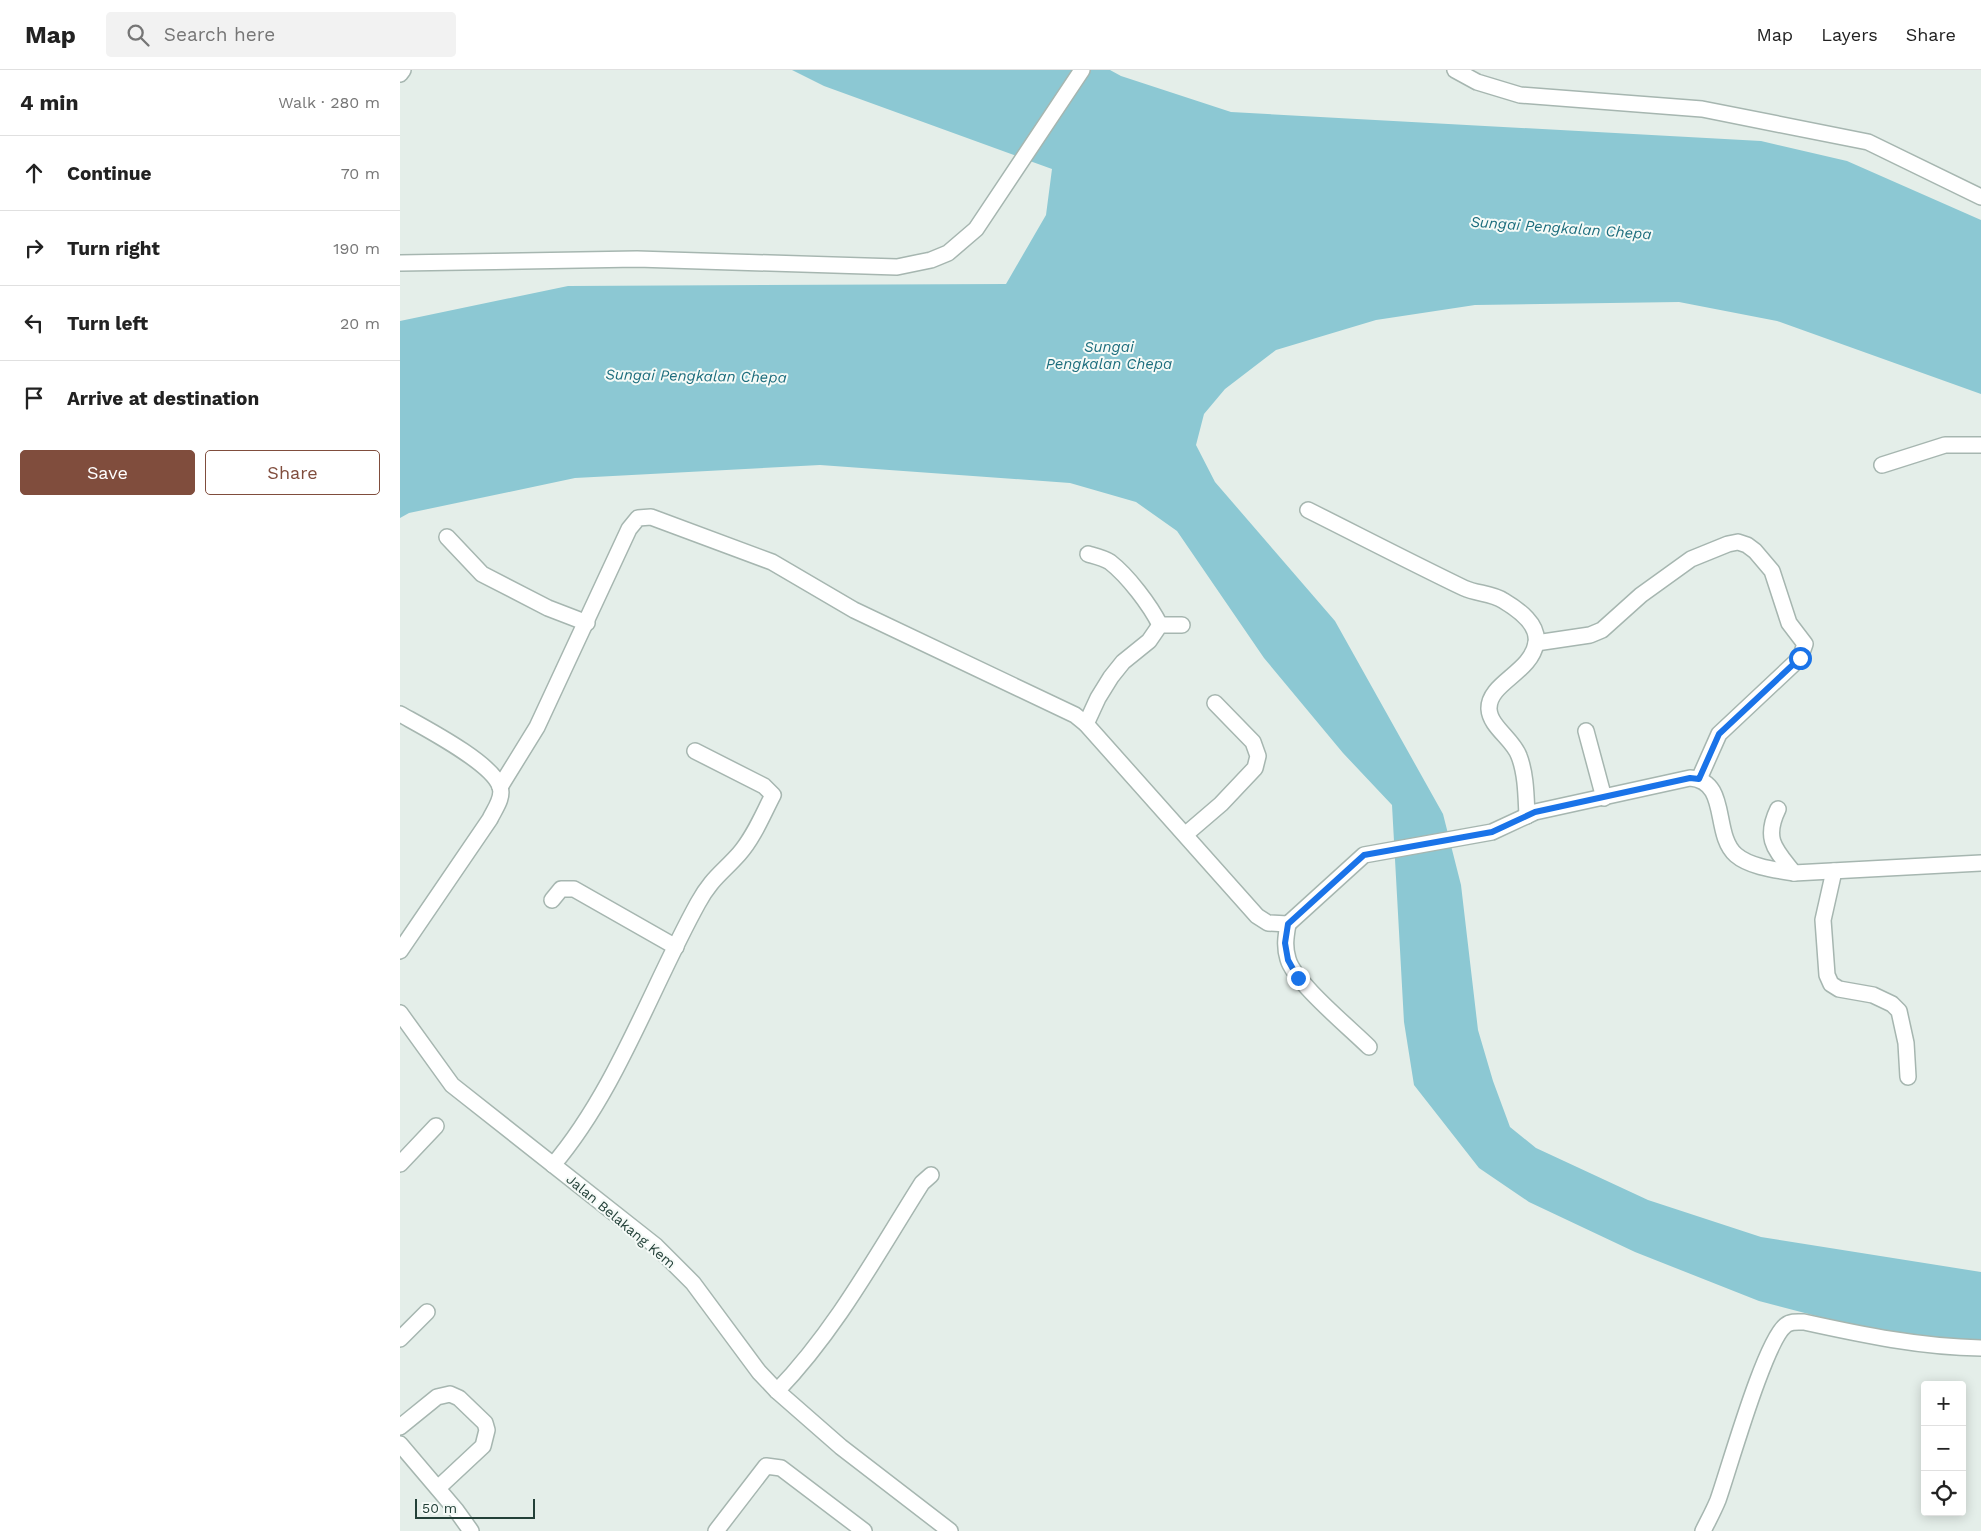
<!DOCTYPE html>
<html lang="en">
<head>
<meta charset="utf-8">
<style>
  :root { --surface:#fff; --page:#f2f2f2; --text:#222; --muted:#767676; --line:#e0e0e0; --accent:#804d3d }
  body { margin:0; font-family:"Work Sans",sans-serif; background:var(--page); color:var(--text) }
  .controls { position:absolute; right:15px; bottom:15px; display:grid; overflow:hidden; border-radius:5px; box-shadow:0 2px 12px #0003 }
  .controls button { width:45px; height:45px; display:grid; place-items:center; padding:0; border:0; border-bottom:1px solid var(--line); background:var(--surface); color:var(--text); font:25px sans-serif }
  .scale { position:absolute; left:15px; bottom:12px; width:120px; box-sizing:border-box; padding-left:5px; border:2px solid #234038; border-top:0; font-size:14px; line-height:18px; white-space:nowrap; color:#234038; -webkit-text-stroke:4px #f5faf7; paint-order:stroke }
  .stop { position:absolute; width:15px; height:15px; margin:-11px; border:4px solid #1a73e8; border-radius:50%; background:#fff }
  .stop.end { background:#1a73e8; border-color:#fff; box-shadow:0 1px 5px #0008 }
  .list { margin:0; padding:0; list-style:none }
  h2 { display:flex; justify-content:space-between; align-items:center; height:65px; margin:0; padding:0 20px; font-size:21px }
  h2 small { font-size:16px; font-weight:400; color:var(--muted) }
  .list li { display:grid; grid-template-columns:32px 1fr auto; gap:15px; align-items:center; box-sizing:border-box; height:75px; padding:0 20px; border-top:1px solid var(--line) }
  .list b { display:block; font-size:19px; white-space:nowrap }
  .list em { font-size:16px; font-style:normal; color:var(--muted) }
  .actions { display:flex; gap:10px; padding:15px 20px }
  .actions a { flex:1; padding:11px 0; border:1px solid var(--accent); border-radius:5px; text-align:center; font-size:18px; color:var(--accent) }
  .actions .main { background:var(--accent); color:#fff }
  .icon { flex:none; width:28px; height:28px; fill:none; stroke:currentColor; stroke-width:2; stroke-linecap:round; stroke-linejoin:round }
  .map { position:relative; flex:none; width:1581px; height:1461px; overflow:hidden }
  header { display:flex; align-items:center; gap:30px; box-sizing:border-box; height:70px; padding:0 25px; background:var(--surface); border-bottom:1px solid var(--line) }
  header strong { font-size:24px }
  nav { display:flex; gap:28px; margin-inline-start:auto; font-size:18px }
  .search { width:350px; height:45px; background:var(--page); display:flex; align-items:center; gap:12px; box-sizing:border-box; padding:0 18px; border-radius:5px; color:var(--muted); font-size:19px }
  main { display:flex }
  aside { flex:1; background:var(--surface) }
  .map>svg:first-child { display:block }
  .water { fill:#8cc8d3 }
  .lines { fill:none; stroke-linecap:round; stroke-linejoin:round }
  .minor-casing { stroke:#a6b6b0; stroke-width:18 }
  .minor { stroke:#fff; stroke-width:15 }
  .route { stroke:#1a73e8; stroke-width:6 }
  .labels { text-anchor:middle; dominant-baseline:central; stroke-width:4; stroke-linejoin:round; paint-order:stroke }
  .street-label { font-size:14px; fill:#234038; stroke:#f5faf7 }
  .water-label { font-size:15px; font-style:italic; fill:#1c6d7d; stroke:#f5faf7 }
</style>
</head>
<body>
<header>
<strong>Map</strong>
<div class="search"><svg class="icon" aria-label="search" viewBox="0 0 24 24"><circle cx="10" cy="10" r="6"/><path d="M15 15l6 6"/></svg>Search here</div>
<nav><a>Map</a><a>Layers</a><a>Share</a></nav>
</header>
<main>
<aside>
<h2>4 min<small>Walk · 280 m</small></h2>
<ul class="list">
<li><svg class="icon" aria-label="ahead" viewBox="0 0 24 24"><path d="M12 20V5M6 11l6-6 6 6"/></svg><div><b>Continue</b></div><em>70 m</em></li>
<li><svg class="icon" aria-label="right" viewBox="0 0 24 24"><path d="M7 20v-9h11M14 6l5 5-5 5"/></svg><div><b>Turn right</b></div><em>190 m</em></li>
<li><svg class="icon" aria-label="left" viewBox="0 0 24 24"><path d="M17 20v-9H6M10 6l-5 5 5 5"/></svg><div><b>Turn left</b></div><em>20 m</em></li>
<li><svg class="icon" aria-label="arrive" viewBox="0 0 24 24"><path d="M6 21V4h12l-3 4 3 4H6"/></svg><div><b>Arrive at destination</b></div></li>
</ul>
<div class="actions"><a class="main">Save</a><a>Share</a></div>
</aside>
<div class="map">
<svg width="1581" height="1461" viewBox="0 0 1581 1461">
  <rect width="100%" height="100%" fill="#e4eee9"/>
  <polygon class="water" points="392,0 710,0 721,6 831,42 1361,71 1447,91 1581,150 1581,324 1377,251 1279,232 1075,235 976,250 876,280 825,319 804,344 796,375 815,412 935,551 1043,744 1061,815 1078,960 1093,1011 1110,1057 1136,1078 1248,1130 1361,1167 1581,1202 1581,1270 1493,1266 1359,1231 1235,1182 1129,1132 1079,1098 1014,1015 1004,952 992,735 943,683 864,588 777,461 736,432 670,413 420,395 175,408 9,443 0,448 0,251 168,216 606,214 646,145 652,99 424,16"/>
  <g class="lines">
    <defs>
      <g id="minor">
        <polyline points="1055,0 1077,12 1120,25 1302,39 1468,72 1581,127"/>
        <polyline points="0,4 3,0"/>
        <polyline points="0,193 237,189 497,197 531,190 548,183 576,159 682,0"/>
        <polyline points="1482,395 1545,375 1581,375"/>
        <path d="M908 440C960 466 1012 493 1064 518 1077 524 1092 523 1104 531 1119 540 1139 554 1136 573 1131 603 1088 613 1089 639 1090 657 1113 669 1119 686 1126 704 1126 726 1127 746"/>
        <polyline points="47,467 82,504 148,538 187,553"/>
        <path d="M688 484C695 486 704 488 710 492 728 506 750 535 760 555"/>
        <polyline points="1136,573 1190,565 1202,560 1241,525 1291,489 1328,474 1338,472 1347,475 1355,481 1372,501 1389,553 1405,574 1400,588 1319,664 1299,709"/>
        <path d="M0 644C23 657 93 693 100 717 104 728 94 740 90 749L0 881"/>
        <polyline points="686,654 698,628 711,607 723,592 749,571 760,555 782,555"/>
        <polyline points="1186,661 1204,728"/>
        <path d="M100 717 137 657 229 459 238 448 251 447 372 492 454 540 675 645 686 654 857 846 868 853 888 854 964 785 1092 762 1135 742 1290 708C1330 711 1312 764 1336 785 1350 797 1376 800 1394 803L1581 793"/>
        <path d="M1378 739C1363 770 1376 780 1394 803"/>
        <polyline points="786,764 821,734 855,698 858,686 853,672 815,633"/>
        <polyline points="1434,801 1423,850 1427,905 1431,914 1439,919 1473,925 1492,934 1499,941 1506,973 1508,1007"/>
        <polyline points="152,830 161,819 174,819 276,877"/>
        <path d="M888 854C886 866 884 876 888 889 894 912 950 958 969 977"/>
        <polyline points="0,943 52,1015 256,1176 293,1213 359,1302 377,1321 441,1377 550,1461"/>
        <polyline points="0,1094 36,1056"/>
        <path d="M153 1095C216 1021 251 918 298 833 311 809 322 803 339 784 354 767 363 744 373 725L364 716 295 681"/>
        <polyline points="0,1269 27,1242"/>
        <path d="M377 1321C436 1260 477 1184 522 1113L531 1105"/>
        <polyline points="0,1357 37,1327 50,1324 59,1328 85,1353 87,1360 83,1376 38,1418"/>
        <polyline points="0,1374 56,1440 71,1461"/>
        <polyline points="316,1461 366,1396 381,1398 464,1461"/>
        <path d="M1303 1461C1308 1451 1314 1440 1318 1430 1329 1399 1365 1270 1386 1255 1391 1251 1398 1252 1404 1252 1463 1265 1521 1277 1581 1278"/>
      </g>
    </defs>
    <use href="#minor" class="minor-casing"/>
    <use href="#minor" class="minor"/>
  </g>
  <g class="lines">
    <polyline class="route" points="898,908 888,890 885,873 888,854 964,785 1092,762 1135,742 1290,708 1299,709 1319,664 1400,588"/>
  </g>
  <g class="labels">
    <g class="street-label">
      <text transform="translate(221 1151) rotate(40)">Jalan Belakang Kem</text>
    </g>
    <g class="water-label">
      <text transform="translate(1161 158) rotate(4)">Sungai Pengkalan Chepa</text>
      <text x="709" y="277">Sungai<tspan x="709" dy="17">Pengkalan Chepa</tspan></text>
      <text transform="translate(296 306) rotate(1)">Sungai Pengkalan Chepa</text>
    </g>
  </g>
</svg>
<div class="controls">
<button>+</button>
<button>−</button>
<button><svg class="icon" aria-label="locate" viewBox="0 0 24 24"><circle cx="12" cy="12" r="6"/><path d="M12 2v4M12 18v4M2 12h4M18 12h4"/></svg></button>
</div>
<div class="scale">50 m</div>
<div class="stop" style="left:1400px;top:588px"></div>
<div class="stop end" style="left:898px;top:908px"></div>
</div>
</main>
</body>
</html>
